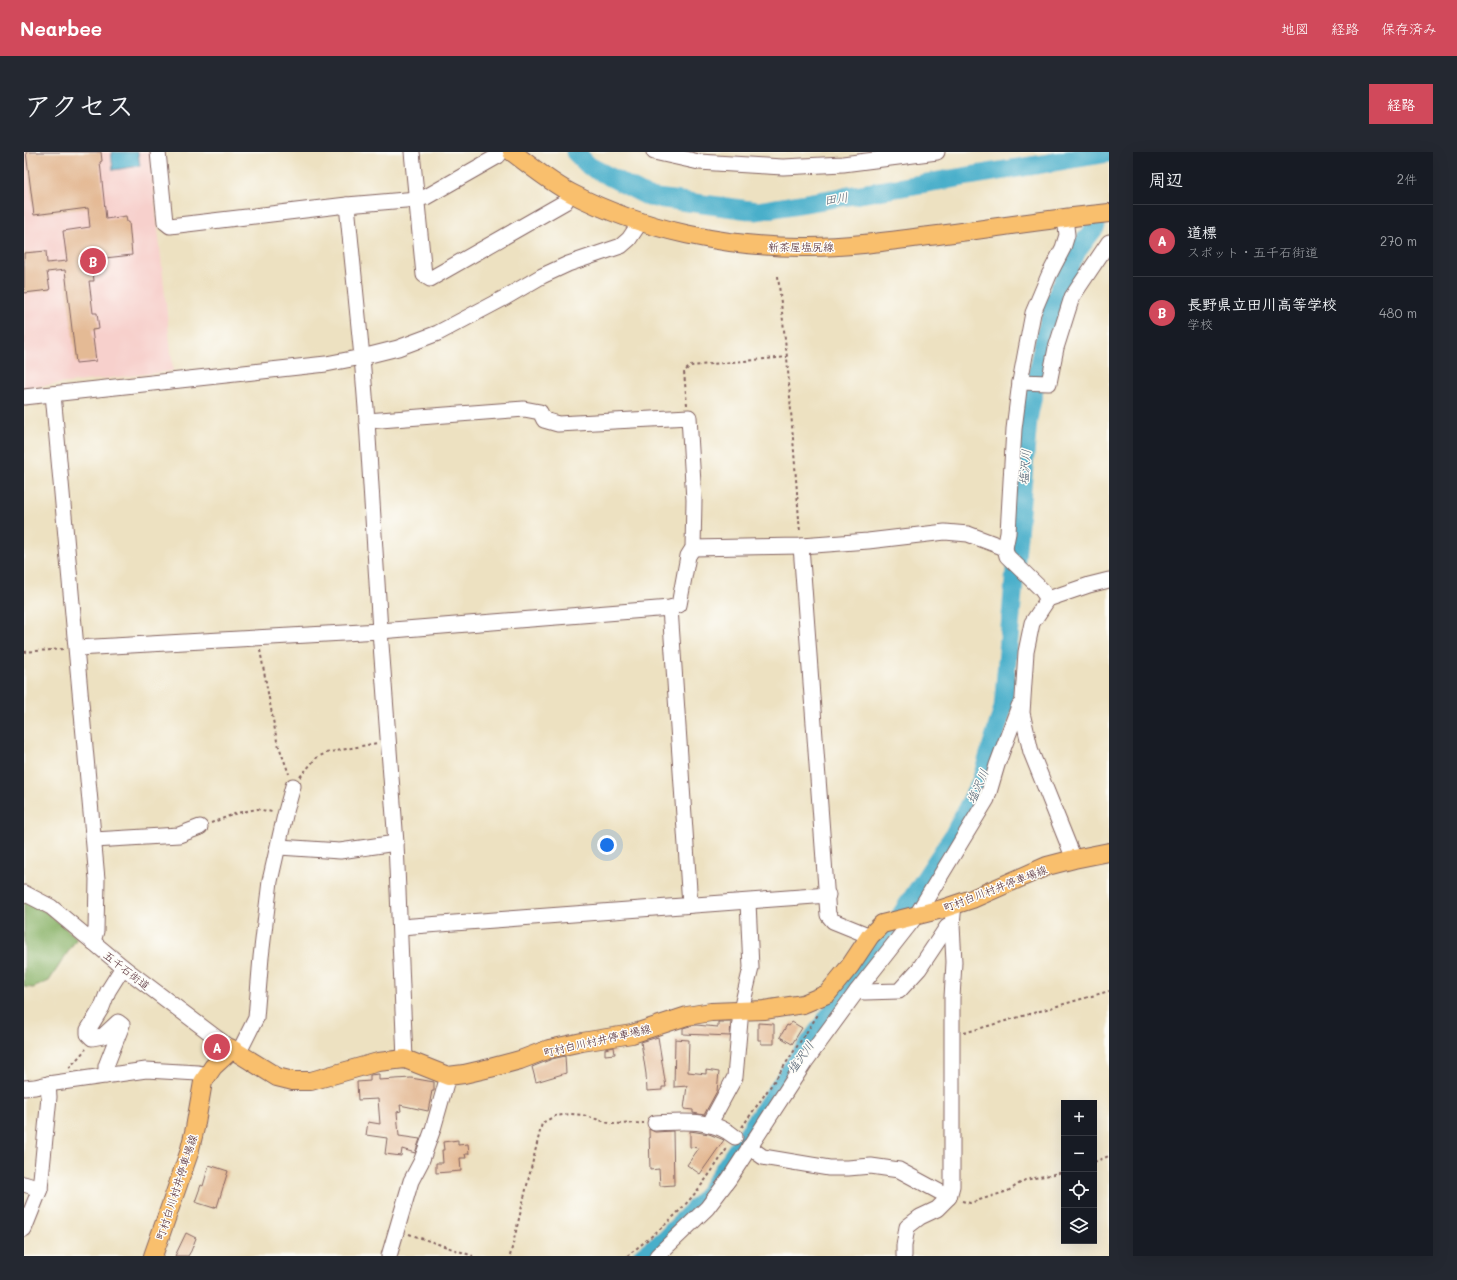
<!DOCTYPE html>
<html lang="ja">
<head>
<meta charset="utf-8">
<style>
  :root { --surface:#171b24; --page:#242831; --text:#f1f3f6; --muted:#9ea1a6; --line:#363941; --accent:#d1495b }
  body { margin:0; font-family:Mali,"Klee One",sans-serif; background:var(--page); color:var(--text) }
  .controls { position:absolute; right:12px; bottom:12px; display:grid; overflow:hidden; border-radius:0px; box-shadow:0 4px 16px #0002 }
  .controls button { width:36px; height:36px; display:grid; place-items:center; padding:0; border:0; border-bottom:1px solid var(--line); background:var(--surface); color:var(--text); font:20px sans-serif }
  .you { position:absolute; left:583px; top:693px; width:14px; height:14px; margin:-10px; border:3px solid #fff; border-radius:50%; background:#1a73e8; box-shadow:0 0 0 6px #1a73e833 }
  .badge { display:grid; place-items:center; width:26px; height:26px; border-radius:50%; background:var(--accent); color:#fff; font-size:13px; font-weight:700 }
  .pin { position:absolute; translate:-50% -50%; border:2px solid #fff; box-shadow:0 1px 4px #0006 }
  .list { margin:0; padding:0; list-style:none }
  h2 { display:flex; justify-content:space-between; align-items:center; height:52px; margin:0; padding:0 16px; font-size:17px }
  h2 small { font-size:13px; font-weight:400; color:var(--muted) }
  .list li { display:grid; grid-template-columns:26px 1fr auto; gap:12px; align-items:center; box-sizing:border-box; height:72px; padding:0 16px; border-top:1px solid var(--line) }
  .list b { display:block; font-size:15px; white-space:nowrap }
  .list p { margin:0; font-size:13px; white-space:nowrap; color:var(--muted) }
  .list em { font-size:13px; font-style:normal; color:var(--muted) }
  .icon { flex:none; width:22px; height:22px; fill:none; stroke:currentColor; stroke-width:2; stroke-linecap:round; stroke-linejoin:round }
  .map { position:relative; flex:none; width:1085px; height:1104px; overflow:hidden; border-radius:0px }
  header { display:flex; align-items:center; gap:24px; box-sizing:border-box; height:56px; padding:0 20px; background:var(--accent); color:#fff }
  header strong { font-size:19px }
  nav { display:flex; gap:22px; margin-inline-start:auto; font-size:14px }
  .intro { display:flex; align-items:center; justify-content:space-between; box-sizing:border-box; height:96px; padding:0 24px }
  h1 { margin:0; font-size:28px }
  .button { padding:10px 18px; border-radius:0px; background:var(--accent); color:#fff; font-size:14px; font-weight:700 }
  main { display:flex; gap:24px; padding:0 24px }
  aside { flex:1; background:var(--surface); border-radius:0px; box-shadow:0 4px 16px #0002 }
  .map>svg:first-child { display:block }
  .built { fill:#f7d0cc }
  .forest { fill:#8bb46b; stroke:#6a6a4b }
  .water { fill:#4aafca; stroke:#4a677a }
  .lines { fill:none; stroke-linecap:round; stroke-linejoin:round }
  .river { stroke:#4aafca; stroke-width:19 }
  .building { fill:#e4ba95 }
  .minor-casing { stroke:#836360; stroke-width:17 }
  .major-casing { stroke:#836360; stroke-width:20 }
  .path { stroke:#836360; stroke-width:2; stroke-dasharray:3 3; stroke-linecap:butt }
  .minor { stroke:#fff; stroke-width:15 }
  .major { stroke:#f9bf6d; stroke-width:18 }
  .labels { text-anchor:middle; dominant-baseline:central; stroke-width:3; stroke-linejoin:round; paint-order:stroke }
  .street-label { font-size:11px; fill:#4a1f2b; stroke:#fdfcf7 }
  .water-label { font-size:12px; font-style:italic; fill:#4a596b; stroke:#fdfcf7 }
</style>
</head>
<body>
<header>
<strong>Nearbee</strong>
<nav><a>地図</a><a>経路</a><a>保存済み</a></nav>
</header>
<div class="intro"><h1>アクセス</h1><a class="button">経路</a></div>
<main>
<div class="map">
<svg width="1085" height="1104" viewBox="0 0 1085 1104">
  <rect width="100%" height="100%" fill="#fdfcf7"/>
  <filter id="ink" filterUnits="userSpaceOnUse"><feTurbulence type="fractalNoise" baseFrequency=".025" numOctaves="2"/><feDisplacementMap in="SourceGraphic" scale="8" xChannelSelector="R" yChannelSelector="G"/><feConvolveMatrix kernelMatrix="1 2 1 2 8 2 1 2 1" color-interpolation-filters="sRGB"/></filter>
  <filter id="wash" filterUnits="userSpaceOnUse"><feTurbulence type="fractalNoise" baseFrequency=".012" numOctaves="4" result="noise"/><feDisplacementMap in="SourceGraphic" scale="16" xChannelSelector="R" yChannelSelector="G"/><feGaussianBlur stdDeviation="0.9" result="paint"/><feColorMatrix in="noise" values="0 0 0 0 0 0 0 0 0 0 0 0 0 0 0 0 0 1.4 0 .05"/><feComposite in="paint" operator="in"/></filter>
  <g filter="url(#wash)">
    <rect width="100%" height="100%" fill="#ede1c1"/>
    <polygon class="built" points="0,0 126,0 149,219 0,236"/>
    <polygon class="forest" points="0,749 22,760 53,786 25,829 9,836 0,835"/>
    <polygon class="water" points="87,0 114,0 116,14 89,18"/>
    <g class="lines">
      <g class="river">
        <polyline points="551,0 565,14 625,45 733,59 1085,1"/>
        <polyline points="618,1104 641,1087 679,1048 778,901 865,781 929,684 957,629 979,556 1004,268 1017,202 1029,152 1053,99 1072,74"/>
      </g>
    </g>
    <g id="blocks">
      <g class="building">
        <polygon points="2,0 77,0 78,9 76,10 82,67 102,64 103,70 105,70 108,103 81,106 81,110 68,112 70,129 65,129 69,161 73,161 75,177 68,178 72,209 52,211 41,118 23,120 26,138 0,141 0,101 22,99 23,111 43,109 39,79 66,75 64,56 10,63"/>
        <polygon points="694,870 707,870 706,884 659,882 659,876 666,874 672,873 694,875"/>
        <polygon points="768,870 778,876 768,892 756,885 763,873 765,874"/>
        <polygon points="734,871 750,872 750,892 737,892 737,888 734,888"/>
        <polygon points="634,885 642,935 638,935 638,938 623,939 622,922 617,890"/>
        <polygon points="651,887 665,888 664,920 682,922 682,918 695,920 693,939 680,963 669,961 669,958 660,957 663,934 650,935"/>
        <polygon points="590,895 591,902 581,903 581,897"/>
        <polygon points="541,904 542,921 512,930 508,915 528,907"/>
        <polygon points="355,922 355,928 387,926 410,930 410,939 408,939 404,959 376,953 377,959 373,960 375,984 396,987 391,1001 378,997 377,1004 361,1002 363,986 342,983 344,970 356,972 354,947 334,948 333,930 346,929 346,923"/>
        <polygon points="625,977 631,980 649,979 650,1033 636,1034 635,1017 626,1018"/>
        <polygon points="666,979 685,982 700,988 676,1022 663,1013 675,996 666,995"/>
        <polygon points="434,988 434,993 444,992 445,1002 441,1002 442,1006 436,1006 437,1019 412,1021 412,1011 419,1011 418,998 420,998 419,990"/>
        <polygon points="185,1013 204,1019 193,1055 190,1054 190,1056 171,1050 177,1033 179,1034"/>
        <polygon points="162,1081 172,1086 167,1099 164,1104 151,1104"/>
      </g>
    </g>
  </g>
  <g filter="url(#ink)">
    <use href="#blocks" fill-opacity="0" stroke="#836360" stroke-width="1"/>
    <g class="lines">
      <defs>
        <g id="minor">
          <polyline points="134,0 141,70 146,74 323,53 393,47 402,45 474,4 477,0"/>
          <polyline points="388,0 400,123 406,127 541,50 546,41"/>
          <polyline points="630,0 675,10 759,15 819,12 913,0"/>
          <polyline points="323,53 338,205 343,269 356,479 372,691 381,907"/>
          <polyline points="996,230 1025,231 1032,196 1048,145 1085,90"/>
          <polyline points="29,242 73,727 72,779 69,790"/>
          <polyline points="0,245 302,212 338,205 374,196 414,181 482,145 518,124 544,112 597,94 605,87 617,69"/>
          <polyline points="777,394 804,763 809,769 846,784"/>
          <polyline points="669,396 777,394 844,389 921,380 944,382 981,396"/>
          <polyline points="1024,447 1017,437 983,404 981,396 984,381 990,277 996,230 1009,161 1025,123 1039,96 1043,83 1041,66"/>
          <polyline points="646,456 666,753"/>
          <polyline points="53,496 356,479 646,456 655,453 664,404 669,396 670,348 665,265 534,272 520,268 516,260 500,257 343,269"/>
          <polyline points="70,688 155,683 176,675"/>
          <polyline points="255,695 316,699 372,691"/>
          <polyline points="1050,707 1007,600 998,561 1002,500 1008,471 1024,447 1065,433 1085,428"/>
          <polyline points="0,741 27,755 99,815 206,896"/>
          <polyline points="376,775 804,743"/>
          <polyline points="833,839 841,840 875,839 895,817 923,775 928,773"/>
          <polyline points="214,902 232,866 237,805 246,729 261,663 269,634"/>
          <polyline points="82,924 82,914 98,873 94,870 79,884 68,886 64,882 64,878 78,855 84,839 99,815"/>
          <polyline points="0,936 11,935 24,932 122,918 174,921 182,923"/>
          <path d="M631 971C657 970 689 966 711 985"/>
          <polyline points="685,973 711,925 717,858 727,816 724,750"/>
          <polyline points="725,995 739,1005 805,1016 824,1016 847,1014 875,1018 925,1045"/>
          <polyline points="0,1032 16,1037"/>
          <polyline points="0,1077 16,1037 25,945 24,932"/>
          <polyline points="365,1104 387,1029 397,1010 409,977 424,924"/>
          <polyline points="633,1104 683,1056 705,1027 781,910 833,839 892,764 963,647 973,613 995,554 998,551"/>
          <polyline points="880,1104 880,1094 883,1075 896,1065 913,1057 925,1045 928,1034 928,846 930,810 928,773 930,752"/>
        </g>
        <g id="major">
          <path d="M488 0C507 14 526 30 547 41 618 78 705 96 785 95 822 95 859 90 897 85 959 78 1022 67 1085 61"/>
          <polyline points="129,1104 165,1001 171,976 179,930 189,915 203,902 206,896 253,925 269,929 287,929 354,910 381,907 424,924 440,922 466,916 496,908 525,897 558,890 608,882 663,864 687,860 740,858 779,852 803,842 826,814 846,784 858,772 918,757 948,747 1023,714 1050,707 1085,700"/>
        </g>
      </defs>
      <use href="#minor" class="minor-casing"/>
      <use href="#major" class="major-casing"/>
      <g class="path">
        <polyline points="754,124 763,205 776,381"/>
        <polyline points="663,253 660,220 666,214 763,205"/>
        <polyline points="236,498 253,589 265,622"/>
        <polyline points="0,500 39,497"/>
        <polyline points="276,625 292,606 302,601 353,591"/>
        <polyline points="187,671 213,661 233,657 248,660"/>
        <polyline points="940,881 1085,839"/>
        <polyline points="45,916 62,897"/>
        <polyline points="718,975 753,925 795,861"/>
        <polyline points="1070,1010 1085,1004"/>
        <polyline points="938,1049 946,1051 984,1039 1001,1028 1040,1020"/>
        <polyline points="385,1082 449,1104"/>
        <polyline points="486,1104 518,971 531,964 547,962 559,963 588,972 620,971"/>
        <path d="M603 1104C622 1089 642 1073 659 1055 676 1037 690 1016 704 995"/>
      </g>
      <use href="#minor" class="minor"/>
      <use href="#major" class="major"/>
    </g>
  </g>
  <g class="labels">
    <g class="street-label">
      <text x="777" y="94">新茶屋塩尻線</text>
      <text transform="translate(971 736) rotate(-21)">町村白川村井停車場線</text>
      <text transform="translate(103 818) rotate(38)">五千石街道</text>
      <text transform="translate(573 888) rotate(-13)">町村白川村井停車場線</text>
      <text transform="translate(152 1035) rotate(-72)">町村白川村井停車場線</text>
    </g>
    <g class="water-label">
      <text transform="translate(812 46) rotate(-9)">田川</text>
      <text transform="translate(1000 315) rotate(-85)">塩沢川</text>
      <text transform="translate(953 634) rotate(-67)">塩沢川</text>
      <text transform="translate(776 905) rotate(-55)">塩沢川</text>
    </g>
  </g>
</svg>
<div class="controls">
<button>+</button>
<button>−</button>
<button><svg class="icon" aria-label="locate" viewBox="0 0 24 24"><circle cx="12" cy="12" r="6"/><path d="M12 2v4M12 18v4M2 12h4M18 12h4"/></svg></button>
<button><svg class="icon" aria-label="layers" viewBox="0 0 24 24"><path d="M12 4l9 5-9 5-9-5zM3 14l9 5 9-5"/></svg></button>
</div>
<div class="you"></div>
<div class="pin badge" style="left:193px;top:895px">A</div>
<div class="pin badge" style="left:69px;top:109px">B</div>
</div>
<aside>
<h2>周辺<small>2件</small></h2>
<ul class="list">
<li><span class="badge">A</span><div><b>道標</b><p>スポット · 五千石街道</p></div><em>270 m</em></li>
<li><span class="badge">B</span><div><b>長野県立田川高等学校</b><p>学校</p></div><em>480 m</em></li>
</ul>
</aside>
</main>
</body>
</html>
